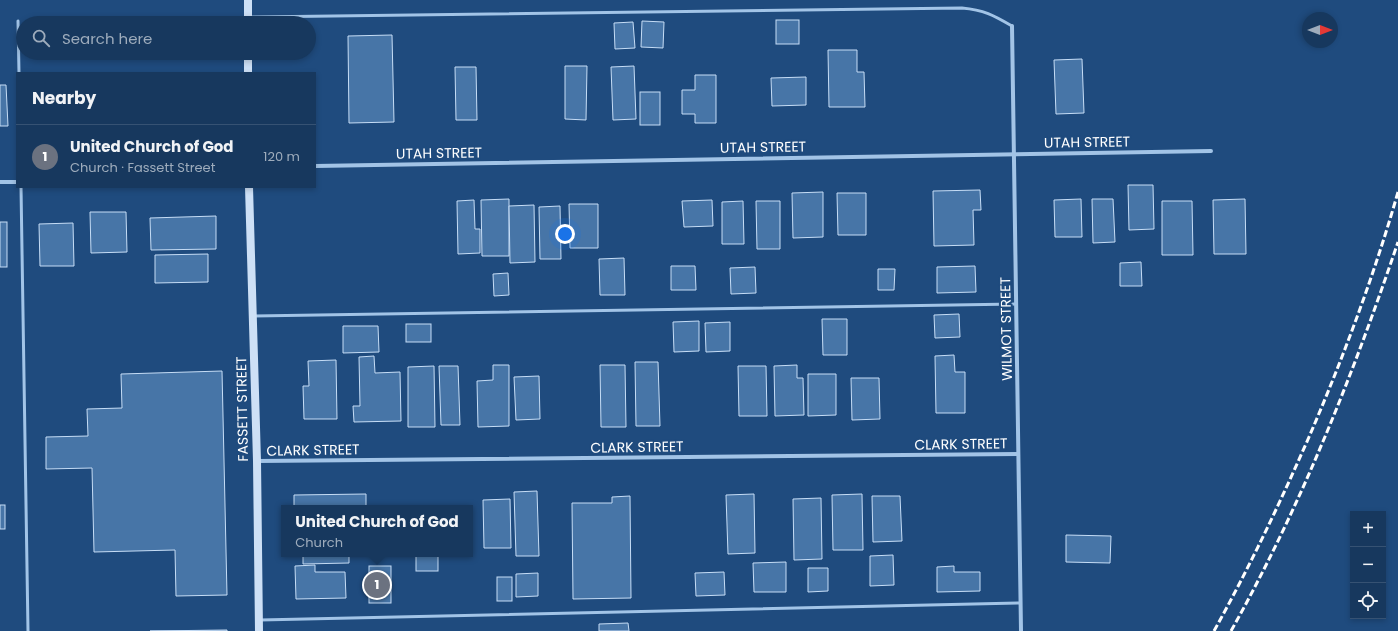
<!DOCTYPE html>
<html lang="en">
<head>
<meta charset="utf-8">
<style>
  :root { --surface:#17385e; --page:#244367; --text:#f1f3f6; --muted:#9eacbc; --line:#365273; --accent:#95b2f1 }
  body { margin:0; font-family:Poppins,sans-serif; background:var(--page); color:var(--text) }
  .controls { position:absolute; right:12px; bottom:12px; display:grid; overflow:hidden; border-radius:0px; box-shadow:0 2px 6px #0003 }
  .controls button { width:36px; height:36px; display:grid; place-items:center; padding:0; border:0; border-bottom:1px solid var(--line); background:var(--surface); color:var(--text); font:20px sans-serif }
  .compass { position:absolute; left:1302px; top:12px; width:36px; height:36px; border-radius:50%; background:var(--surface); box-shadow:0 2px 6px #0003; rotate:90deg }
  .you { position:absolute; left:565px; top:234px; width:14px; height:14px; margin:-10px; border:3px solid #fff; border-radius:50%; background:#1a73e8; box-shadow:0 0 0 6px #1a73e833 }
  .badge { display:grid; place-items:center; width:26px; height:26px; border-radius:50%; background:var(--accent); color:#fff; font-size:13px; font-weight:700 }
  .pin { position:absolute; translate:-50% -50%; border:2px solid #fff; box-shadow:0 1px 4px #0006 }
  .popup { position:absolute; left:281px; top:505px; width:192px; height:52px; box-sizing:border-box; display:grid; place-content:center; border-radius:0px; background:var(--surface); filter:drop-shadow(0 1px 3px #0005); font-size:13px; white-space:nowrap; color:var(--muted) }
  .popup b { font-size:15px; color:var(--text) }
  .popup::after { content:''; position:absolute; left:50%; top:100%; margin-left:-8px; border:8px solid transparent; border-top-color:var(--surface) }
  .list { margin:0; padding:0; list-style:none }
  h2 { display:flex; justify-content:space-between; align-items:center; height:52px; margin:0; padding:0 16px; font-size:17px }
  h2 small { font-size:13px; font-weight:400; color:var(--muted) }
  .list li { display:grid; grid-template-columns:26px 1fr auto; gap:12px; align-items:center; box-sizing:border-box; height:64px; padding:0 16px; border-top:1px solid var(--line) }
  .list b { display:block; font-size:15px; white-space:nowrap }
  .list p { margin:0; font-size:13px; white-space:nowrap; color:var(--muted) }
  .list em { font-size:13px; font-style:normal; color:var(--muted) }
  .icon { flex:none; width:22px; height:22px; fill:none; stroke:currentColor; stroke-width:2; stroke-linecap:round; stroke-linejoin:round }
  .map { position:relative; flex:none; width:1398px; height:631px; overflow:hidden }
  .search { position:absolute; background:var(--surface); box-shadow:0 2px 6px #0003; left:16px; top:16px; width:300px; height:44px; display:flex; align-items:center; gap:10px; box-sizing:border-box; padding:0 14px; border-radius:22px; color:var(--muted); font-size:15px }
  .panel { position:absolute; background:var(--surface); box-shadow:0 2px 6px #0003; left:16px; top:72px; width:300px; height:116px; border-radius:0px }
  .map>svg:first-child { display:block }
  .building { fill:#4775a7; stroke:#c6ddf6 }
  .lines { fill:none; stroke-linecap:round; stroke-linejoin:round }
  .service { stroke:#a2c4e7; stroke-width:3 }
  .minor { stroke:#a2c4e7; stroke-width:4 }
  .secondary { stroke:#cde0f6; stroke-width:8 }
  .rail { stroke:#fff; stroke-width:3; stroke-dasharray:7 3; stroke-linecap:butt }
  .labels { text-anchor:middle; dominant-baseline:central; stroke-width:4; stroke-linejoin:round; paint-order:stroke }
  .street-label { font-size:14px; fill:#fff; stroke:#1f4b7e }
</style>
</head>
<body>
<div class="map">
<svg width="1398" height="631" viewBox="0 0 1398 631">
  <rect width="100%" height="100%" fill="#1f4b7e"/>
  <g class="building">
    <rect x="776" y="20" width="23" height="24"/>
    <polygon points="642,21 664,22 663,48 641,47"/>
    <polygon points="633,22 635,48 615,49 614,23"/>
    <polygon points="392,35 394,122 349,123 348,36"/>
    <polygon points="828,50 857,50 857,72 864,72 865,107 829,107"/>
    <polygon points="1082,59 1084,113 1056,114 1054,60"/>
    <polygon points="565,66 587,66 586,120 565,119"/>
    <polygon points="634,66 636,119 613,120 611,67"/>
    <polygon points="455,67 476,67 477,120 456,120"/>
    <polygon points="695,75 716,75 716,123 695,123 695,114 682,114 682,90 695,90"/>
    <polygon points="806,77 806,105 772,106 771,78"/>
    <polygon points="0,85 6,85 8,126 0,126"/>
    <rect x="640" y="92" width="20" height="33"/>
    <polygon points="1128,185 1153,185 1154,229 1129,230"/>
    <polygon points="980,190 981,210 973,210 974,245 934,246 933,191"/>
    <polygon points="823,192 823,237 793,238 792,193"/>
    <polygon points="837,193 866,193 866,235 838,235"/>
    <polygon points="509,199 509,256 482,256 481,200"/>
    <polygon points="1081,199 1082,237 1055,237 1054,200"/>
    <polygon points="1092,199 1113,199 1115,242 1093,243"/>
    <polygon points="1245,199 1246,254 1214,254 1213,200"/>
    <polygon points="474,200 475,229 480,229 480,253 458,254 457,201"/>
    <polygon points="712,200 713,226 684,227 682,201"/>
    <polygon points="743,201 744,244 722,244 722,202"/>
    <polygon points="756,201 780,201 780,249 757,249"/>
    <polygon points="1162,201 1192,201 1193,255 1162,255"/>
    <polygon points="569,204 598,204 598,248 570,248"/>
    <polygon points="534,205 535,262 510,263 509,206"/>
    <polygon points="560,206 561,259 540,259 539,207"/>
    <polygon points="90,212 126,212 127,252 91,253"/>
    <polygon points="216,216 216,249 151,250 150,218"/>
    <rect x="0" y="222" width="7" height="45"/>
    <polygon points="73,223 74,266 40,266 39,224"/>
    <polygon points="208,254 208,282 155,283 155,255"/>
    <polygon points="624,258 625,295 600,295 599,259"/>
    <polygon points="1141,262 1142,286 1120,286 1120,263"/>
    <polygon points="671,266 695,266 696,290 671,290"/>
    <polygon points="975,266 976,292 937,293 937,267"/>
    <polygon points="755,267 756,293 731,294 730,268"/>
    <polygon points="878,269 895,269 894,290 878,290"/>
    <polygon points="508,273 509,295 494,296 493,274"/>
    <polygon points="959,314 960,337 935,338 934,315"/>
    <polygon points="822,319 847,319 847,355 823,355"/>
    <polygon points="699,321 699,351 674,352 673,322"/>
    <polygon points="730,322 730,351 706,352 705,323"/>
    <rect x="406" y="324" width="25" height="18"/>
    <polygon points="343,326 378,326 379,352 343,353"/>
    <polygon points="954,355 955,372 965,372 965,413 936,413 935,356"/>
    <polygon points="374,356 375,373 400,372 401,421 354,422 353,406 360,406 359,357"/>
    <polygon points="336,360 337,419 304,419 303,386 309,386 308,361"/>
    <polygon points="635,362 658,362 660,426 636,426"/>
    <polygon points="493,365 509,365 509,426 478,427 477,381 493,380"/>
    <polygon points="600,365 625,365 626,427 601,427"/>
    <polygon points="797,365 797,378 803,378 804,415 775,416 774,366"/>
    <polygon points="434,366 435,427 408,427 408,367"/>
    <polygon points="439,366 458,366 460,425 441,425"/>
    <polygon points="738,366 766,366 767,416 739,416"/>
    <polygon points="222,371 227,595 176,596 175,550 94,552 92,468 46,469 46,437 88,436 87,409 122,408 121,374"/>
    <polygon points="808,374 836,374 836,415 808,416"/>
    <polygon points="539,376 540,419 516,420 514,377"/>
    <polygon points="851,378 879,378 880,419 852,420"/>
    <polygon points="537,491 539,556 516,556 514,492"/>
    <polygon points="366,494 366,508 294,508 294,495"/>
    <polygon points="754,494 755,553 728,554 726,495"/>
    <polygon points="862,494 863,550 833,550 832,495"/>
    <polygon points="630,496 631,598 573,599 572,503 612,503 612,497"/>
    <polygon points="872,496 900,496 902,541 873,542"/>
    <polygon points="821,498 822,559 794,560 793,499"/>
    <polygon points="510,499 511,548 484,548 483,500"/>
    <rect x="0" y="505" width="5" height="24"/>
    <polygon points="1066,535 1111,536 1110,563 1066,562"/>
    <polygon points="303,554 349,554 349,563 303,564"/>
    <rect x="416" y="554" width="22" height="17"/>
    <polygon points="893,555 894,585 870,586 870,556"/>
    <polygon points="786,562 786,592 754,592 753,563"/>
    <polygon points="315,565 315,572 345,572 346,598 296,599 295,566"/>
    <rect x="369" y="566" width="22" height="37"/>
    <polygon points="954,566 954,572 980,572 980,591 937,592 937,567"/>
    <polygon points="808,568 828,568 828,591 808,592"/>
    <polygon points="724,572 725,595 696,596 695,573"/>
    <polygon points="538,573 538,596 516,597 516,574"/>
    <rect x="497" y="577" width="15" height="24"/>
    <polygon points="628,623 629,631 599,631 599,624"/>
    <polygon points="227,630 227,631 150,631"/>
  </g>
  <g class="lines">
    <g class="service">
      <path d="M248 17 962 8C984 10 993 15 1012 26"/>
      <polyline points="18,21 19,73"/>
      <polyline points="21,187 28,631"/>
      <polyline points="253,316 1016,304"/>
      <polyline points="260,620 1020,603"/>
    </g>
    <g class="minor">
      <polyline points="1012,26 1021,631"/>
      <polyline points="315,166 1211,151"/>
      <polyline points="0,182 17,182"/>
      <polyline points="257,461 1018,454"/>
    </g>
    <g class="secondary">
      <polyline points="248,0 248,23"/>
      <polyline points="248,53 248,73"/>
      <polyline points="249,187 257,461 259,631"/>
    </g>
    <g class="rail">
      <path d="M1214 631C1249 568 1280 503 1309 437 1343 358 1374 276 1398 192"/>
      <path d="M1231 631C1300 508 1353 375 1398 242"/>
    </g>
  </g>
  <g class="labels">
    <g class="street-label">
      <text transform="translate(1087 142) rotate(-1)">UTAH STREET</text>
      <text transform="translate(763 147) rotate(-1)">UTAH STREET</text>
      <text transform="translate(439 153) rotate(-1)">UTAH STREET</text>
      <text transform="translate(1006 329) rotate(-91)">WILMOT STREET</text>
      <text transform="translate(242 409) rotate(-91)">FASSETT STREET</text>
      <text transform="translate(961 444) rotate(-1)">CLARK STREET</text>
      <text transform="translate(637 447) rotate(-1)">CLARK STREET</text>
      <text transform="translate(313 450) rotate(-1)">CLARK STREET</text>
    </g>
  </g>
</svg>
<div class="controls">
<button>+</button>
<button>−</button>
<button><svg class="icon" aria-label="locate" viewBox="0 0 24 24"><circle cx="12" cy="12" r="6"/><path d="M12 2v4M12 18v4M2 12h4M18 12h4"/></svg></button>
</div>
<svg class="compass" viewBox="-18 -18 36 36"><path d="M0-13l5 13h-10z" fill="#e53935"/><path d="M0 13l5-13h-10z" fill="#9eacbc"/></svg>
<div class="you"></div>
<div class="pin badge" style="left:377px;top:585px;background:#6b7280">1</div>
<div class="popup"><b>United Church of God</b>Church</div>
<div class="search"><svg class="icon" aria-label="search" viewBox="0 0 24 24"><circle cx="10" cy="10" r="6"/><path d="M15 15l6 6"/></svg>Search here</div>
<section class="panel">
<h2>Nearby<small></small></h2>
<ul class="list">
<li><span class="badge" style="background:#6b7280">1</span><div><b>United Church of God</b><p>Church · Fassett Street</p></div><em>120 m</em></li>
</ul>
</section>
</div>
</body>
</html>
